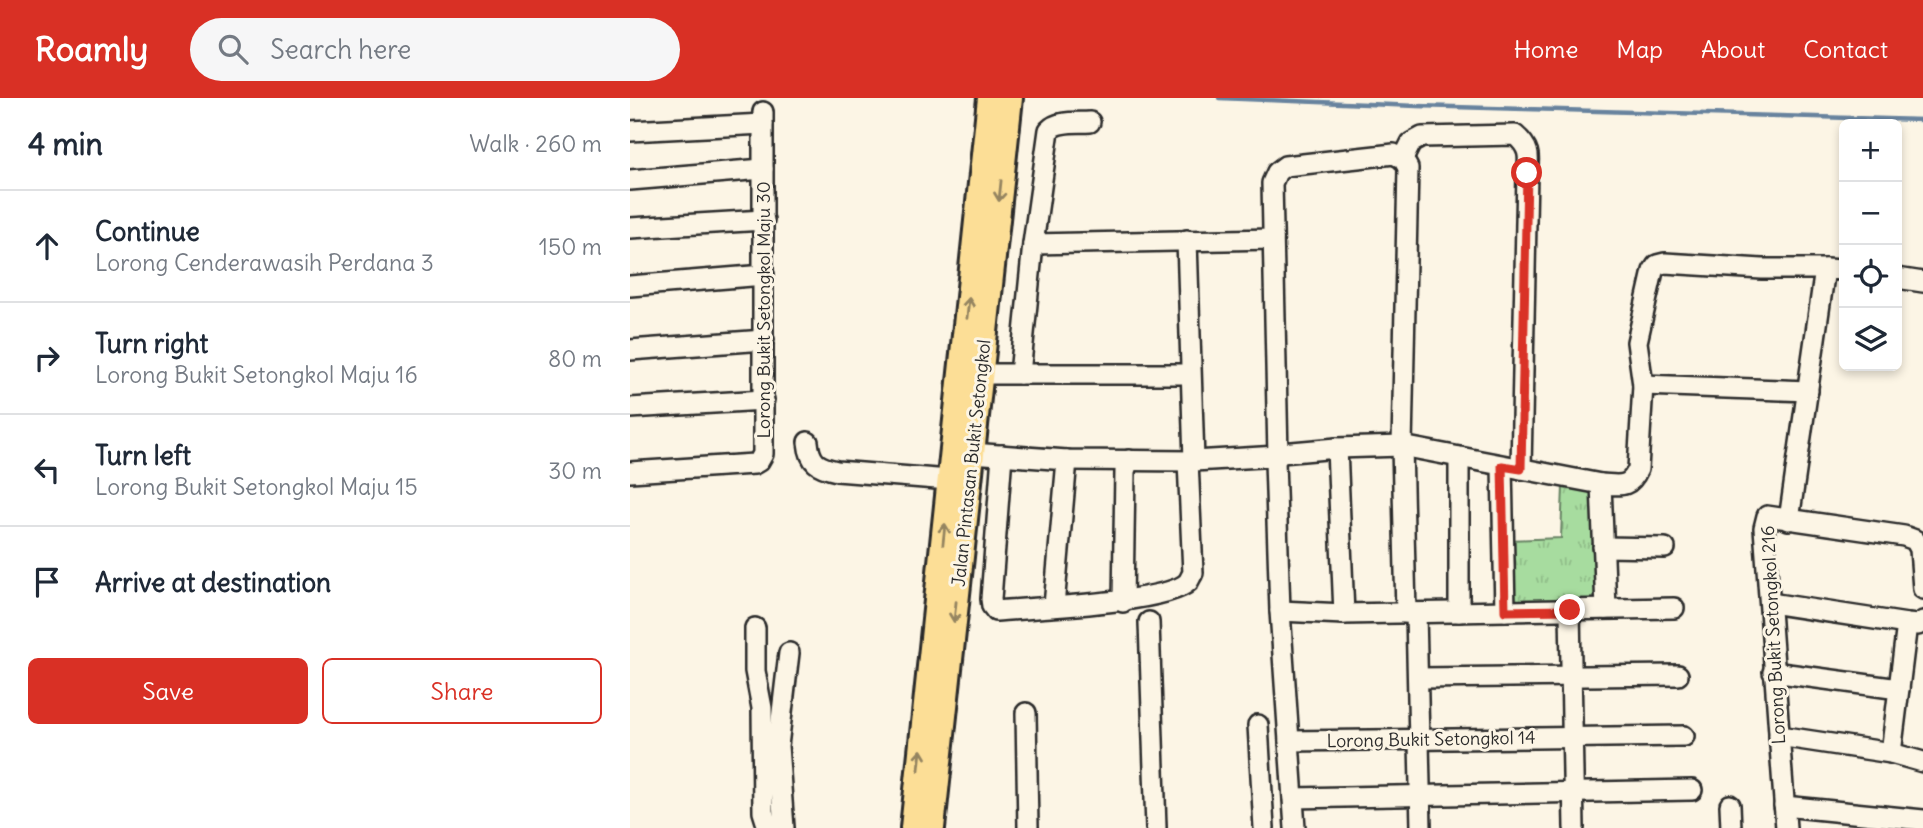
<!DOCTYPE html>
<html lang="en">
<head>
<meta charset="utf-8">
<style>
  :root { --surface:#fff; --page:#f6f6f7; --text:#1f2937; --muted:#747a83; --line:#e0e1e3; --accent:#d93025 }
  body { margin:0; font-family:Delius,sans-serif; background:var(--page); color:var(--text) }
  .controls { position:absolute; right:21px; top:21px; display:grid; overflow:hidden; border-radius:10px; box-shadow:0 4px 10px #0003 }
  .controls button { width:63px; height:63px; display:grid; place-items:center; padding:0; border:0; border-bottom:2px solid var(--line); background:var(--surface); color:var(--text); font:35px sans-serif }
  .stop { position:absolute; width:21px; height:21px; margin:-16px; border:5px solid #d93025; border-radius:50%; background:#fff }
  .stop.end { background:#d93025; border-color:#fff; box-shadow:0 2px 7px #0008 }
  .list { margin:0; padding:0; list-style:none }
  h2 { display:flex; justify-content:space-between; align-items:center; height:91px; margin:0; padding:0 28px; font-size:30px }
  h2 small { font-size:23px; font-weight:400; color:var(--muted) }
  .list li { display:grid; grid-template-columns:46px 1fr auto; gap:21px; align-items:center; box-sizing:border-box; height:112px; padding:0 28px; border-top:2px solid var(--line) }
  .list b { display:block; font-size:26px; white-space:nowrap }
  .list p { margin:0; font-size:23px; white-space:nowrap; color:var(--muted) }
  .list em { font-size:23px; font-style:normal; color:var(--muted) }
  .actions { display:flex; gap:14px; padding:21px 28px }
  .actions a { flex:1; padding:16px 0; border:2px solid var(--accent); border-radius:10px; text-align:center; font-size:24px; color:var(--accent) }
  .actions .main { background:var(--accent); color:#fff }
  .icon { flex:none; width:38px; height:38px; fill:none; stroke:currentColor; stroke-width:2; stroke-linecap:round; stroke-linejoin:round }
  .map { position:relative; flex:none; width:1293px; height:730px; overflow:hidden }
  header { display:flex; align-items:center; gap:42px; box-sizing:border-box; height:98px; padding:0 35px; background:var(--accent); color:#fff }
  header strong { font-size:33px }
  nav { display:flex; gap:38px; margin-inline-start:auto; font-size:24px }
  .search { width:490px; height:63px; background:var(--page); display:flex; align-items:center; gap:18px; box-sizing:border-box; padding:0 24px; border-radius:38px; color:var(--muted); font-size:26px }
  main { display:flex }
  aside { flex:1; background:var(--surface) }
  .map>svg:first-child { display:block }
  .park { fill:url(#park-tufts); stroke:#698465; stroke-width:2 }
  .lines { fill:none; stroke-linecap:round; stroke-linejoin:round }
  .stream { stroke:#67839e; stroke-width:4.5 }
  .minor-casing { stroke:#2b2b2b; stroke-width:24 }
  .major-casing { stroke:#2b2b2b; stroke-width:30 }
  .minor { stroke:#fcf5e5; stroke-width:19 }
  .major { stroke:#fcde96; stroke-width:24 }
  .oneway { stroke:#948460 }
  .route { stroke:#d93025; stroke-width:9 }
  .labels { text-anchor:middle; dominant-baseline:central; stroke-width:6; stroke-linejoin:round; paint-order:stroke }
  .street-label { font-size:18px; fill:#2b2b2b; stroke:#fcf5e5 }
</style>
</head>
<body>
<header>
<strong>Roamly</strong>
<div class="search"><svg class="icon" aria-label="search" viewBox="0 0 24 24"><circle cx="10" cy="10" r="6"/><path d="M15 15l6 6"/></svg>Search here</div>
<nav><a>Home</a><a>Map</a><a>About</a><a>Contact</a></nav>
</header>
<main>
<aside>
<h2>4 min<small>Walk · 260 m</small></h2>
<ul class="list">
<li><svg class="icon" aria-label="ahead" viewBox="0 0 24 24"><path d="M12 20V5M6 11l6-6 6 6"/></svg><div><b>Continue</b><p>Lorong Cenderawasih Perdana 3</p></div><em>150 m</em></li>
<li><svg class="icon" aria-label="right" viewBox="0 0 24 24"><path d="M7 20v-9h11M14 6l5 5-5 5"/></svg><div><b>Turn right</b><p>Lorong Bukit Setongkol Maju 16</p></div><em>80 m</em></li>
<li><svg class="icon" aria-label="left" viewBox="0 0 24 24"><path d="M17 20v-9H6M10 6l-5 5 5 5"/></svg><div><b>Turn left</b><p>Lorong Bukit Setongkol Maju 15</p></div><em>30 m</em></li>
<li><svg class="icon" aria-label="arrive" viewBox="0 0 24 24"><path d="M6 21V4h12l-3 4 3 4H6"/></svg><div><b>Arrive at destination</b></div></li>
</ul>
<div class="actions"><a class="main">Save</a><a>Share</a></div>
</aside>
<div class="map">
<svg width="1293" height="730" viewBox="0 0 1293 730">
  <defs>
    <pattern id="park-tufts" width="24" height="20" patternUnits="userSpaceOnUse" patternTransform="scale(1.75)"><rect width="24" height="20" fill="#a7dc9f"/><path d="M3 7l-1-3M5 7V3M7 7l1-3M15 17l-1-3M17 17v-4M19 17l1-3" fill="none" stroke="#90bd89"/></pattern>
  </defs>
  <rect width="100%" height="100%" fill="#fcf5e5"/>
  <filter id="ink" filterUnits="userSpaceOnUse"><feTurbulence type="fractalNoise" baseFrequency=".0143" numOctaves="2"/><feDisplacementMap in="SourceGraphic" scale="14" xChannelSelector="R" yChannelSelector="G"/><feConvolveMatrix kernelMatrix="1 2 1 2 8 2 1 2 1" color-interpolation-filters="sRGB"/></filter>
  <g filter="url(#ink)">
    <polygon class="park" points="933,388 963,393 969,505 881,507 878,442 931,440"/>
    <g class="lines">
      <polyline class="stream" points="589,0 787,8 1293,22"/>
      <defs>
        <g id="minor">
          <polyline points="0,33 133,26"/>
          <path d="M773 61 781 45 792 39 885 37C899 49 900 57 897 75L891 371"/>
          <polyline points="0,82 133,71"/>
          <polyline points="0,130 134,122"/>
          <polyline points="557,142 564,363"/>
          <polyline points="403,146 643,141"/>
          <polyline points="1267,180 1293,184"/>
          <polyline points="0,188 134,177"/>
          <polyline points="0,252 134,242"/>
          <polyline points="350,276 560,276"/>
          <path d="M390 276 403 146 419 32C428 22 447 25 460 24"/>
          <polyline points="1013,287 1178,293"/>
          <polyline points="0,310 134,302"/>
          <path d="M178 344C180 365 188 369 207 373L319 382"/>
          <polyline points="707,350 714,516"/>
          <path d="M342 355 437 362 564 363 648 358 651 355 707 350 772 348 971 386C990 387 999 391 1008 371L1013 287 1007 244 1023 173 1027 167 1035 165 1132 171H1195"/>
          <path d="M372 357 361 501 362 508 366 513C400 510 538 505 558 484 560 481 561 478 563 475L558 363"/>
          <polyline points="872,368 875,513"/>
          <polyline points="0,374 124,366 129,363 133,356 133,14"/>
          <polyline points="971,386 976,511"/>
          <polyline points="1159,422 1195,171 1214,172"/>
          <polyline points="973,449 1035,450"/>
          <polyline points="493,504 495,373 499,362"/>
          <polyline points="1140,505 1277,526 1288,527 1293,523"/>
          <polyline points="424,508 437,362"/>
          <polyline points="940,512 944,730"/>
          <polyline points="650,513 714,516 1044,510"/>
          <polyline points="829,514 829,359"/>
          <polyline points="786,515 791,730"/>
          <polyline points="519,524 526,730"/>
          <polyline points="125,530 125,573 132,610 133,714 138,730"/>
          <polyline points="1143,574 1269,591"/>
          <polyline points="788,580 1048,577"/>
          <polyline points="396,615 398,730"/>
          <polyline points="628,627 634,730"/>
          <polyline points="1149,638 1261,655 1293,664"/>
          <polyline points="659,643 1054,638"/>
          <polyline points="1261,655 1277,526"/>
          <polyline points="663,700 1062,692"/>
          <polyline points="1100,707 1101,730"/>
          <polyline points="1154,708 1293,722"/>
          <polyline points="154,730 148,648 159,555"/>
          <polyline points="665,730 650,513 645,363 648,358 642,85 647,74 655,68 764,56 773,61 778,70 772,348 776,515"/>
          <polyline points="1156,730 1134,430 1137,418 1274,438 1285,442 1290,451 1293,491"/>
        </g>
        <g id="major">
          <polyline points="283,730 360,0"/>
          <polyline points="302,730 380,0"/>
        </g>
      </defs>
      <use href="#minor" class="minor-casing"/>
      <use href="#major" class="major-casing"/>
      <use href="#minor" class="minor"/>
      <use href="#major" class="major"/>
    </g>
    <defs><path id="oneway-shaft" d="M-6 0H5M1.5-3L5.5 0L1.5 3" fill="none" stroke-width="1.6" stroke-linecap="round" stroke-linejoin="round" transform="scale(1.75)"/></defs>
    <g class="oneway">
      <use href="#oneway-shaft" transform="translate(370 93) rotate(96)"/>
      <use href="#oneway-shaft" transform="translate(338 210) rotate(-84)"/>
      <use href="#oneway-shaft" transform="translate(314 436) rotate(-84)"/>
      <use href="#oneway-shaft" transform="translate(325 514) rotate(96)"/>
      <use href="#oneway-shaft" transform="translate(290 662) rotate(-84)"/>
    </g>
  </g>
  <g class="lines" filter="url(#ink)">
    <polyline class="route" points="897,75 891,371 872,368 875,513 940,512"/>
  </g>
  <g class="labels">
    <g class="street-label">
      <text transform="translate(133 212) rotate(-90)">Lorong Bukit Setongkol Maju 30</text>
      <text transform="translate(341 365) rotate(-84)">Jalan Pintasan Bukit Setongkol</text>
      <text transform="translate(1143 537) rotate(-93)">Lorong Bukit Setongkol 216</text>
      <text transform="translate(801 641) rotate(-1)">Lorong Bukit Setongkol 14</text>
    </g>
  </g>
</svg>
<div class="controls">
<button>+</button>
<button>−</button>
<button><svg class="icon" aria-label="locate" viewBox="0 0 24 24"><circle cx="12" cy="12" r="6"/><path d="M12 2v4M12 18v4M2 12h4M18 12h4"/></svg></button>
<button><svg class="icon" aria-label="layers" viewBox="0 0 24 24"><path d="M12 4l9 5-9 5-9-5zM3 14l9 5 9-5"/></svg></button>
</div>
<div class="stop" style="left:897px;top:75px"></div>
<div class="stop end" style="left:940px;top:512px"></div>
</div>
</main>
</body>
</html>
